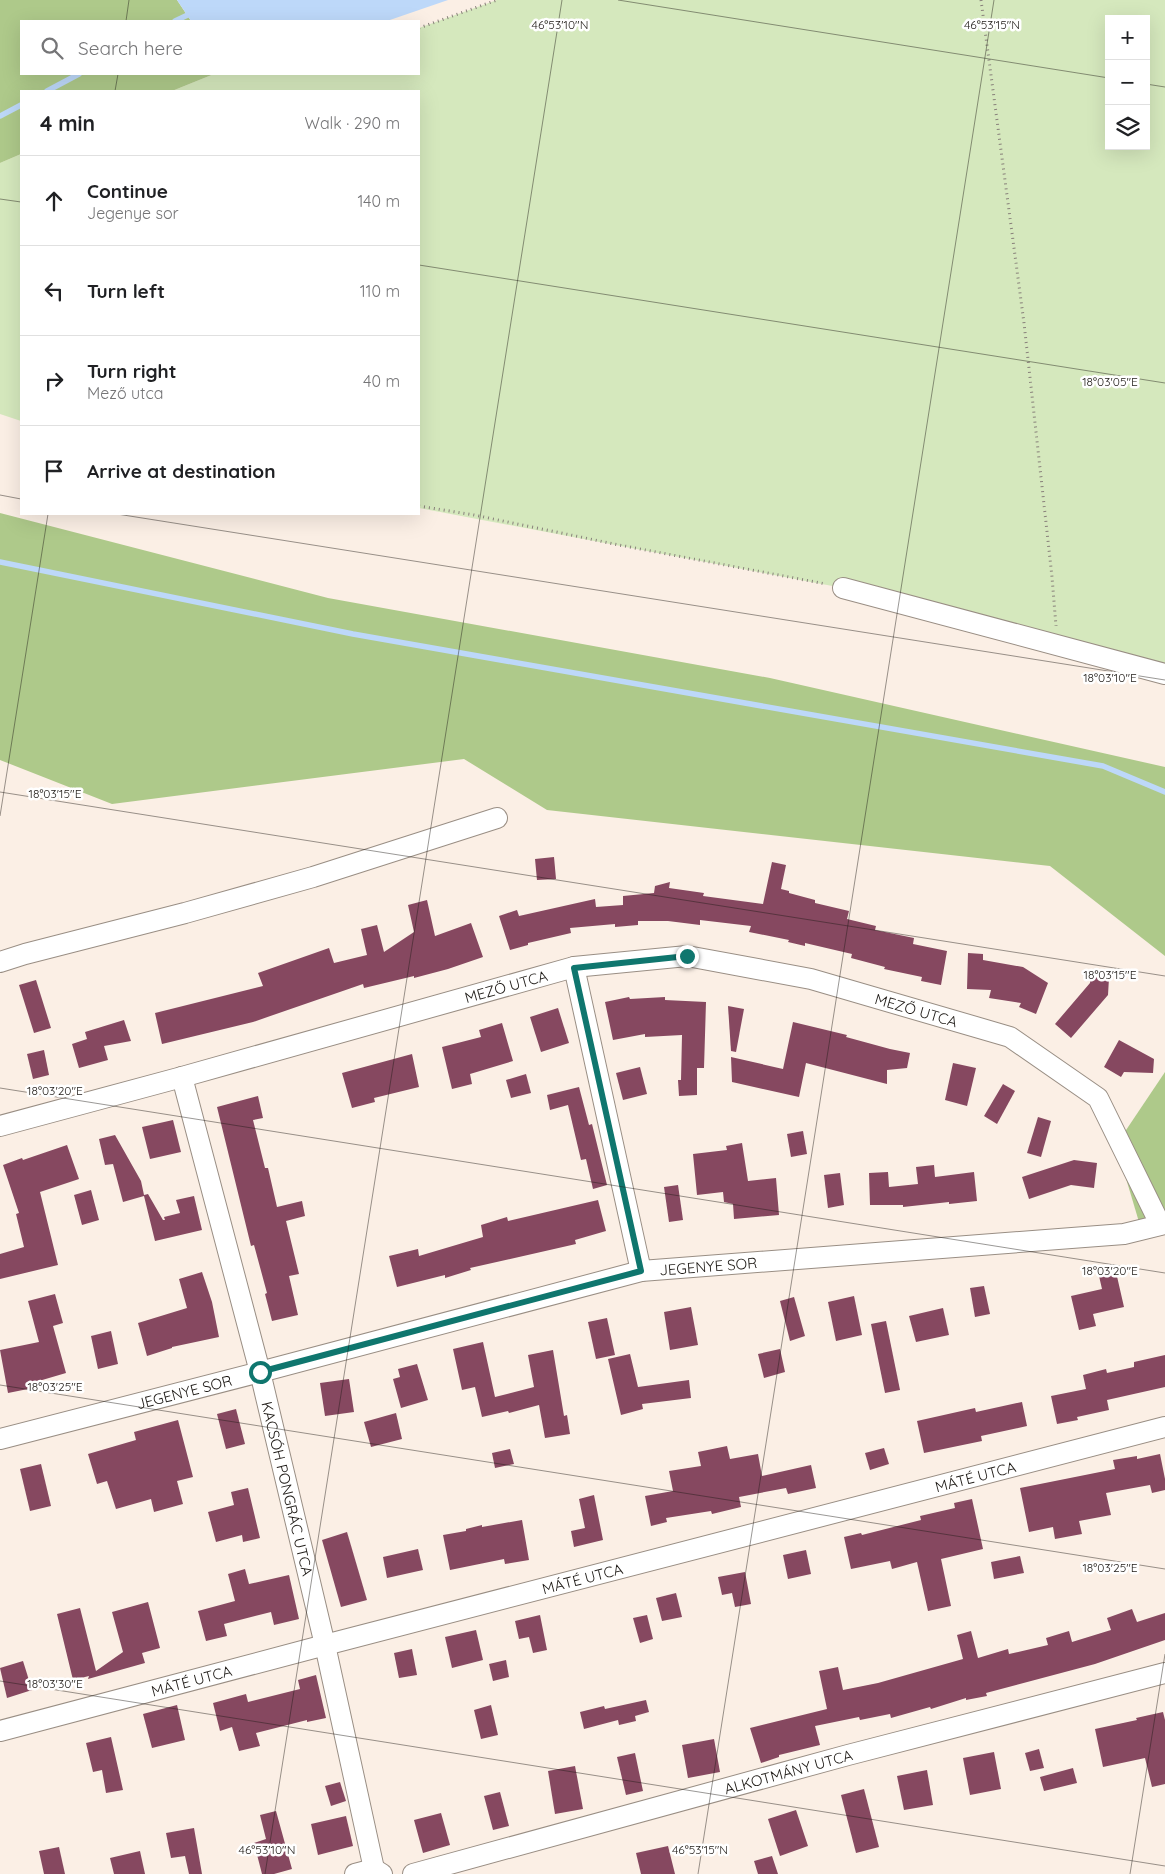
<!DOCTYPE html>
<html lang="en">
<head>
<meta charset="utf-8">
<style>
  :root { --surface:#fff; --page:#f6f6f6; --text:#202124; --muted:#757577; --line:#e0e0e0 }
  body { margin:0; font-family:Quicksand,sans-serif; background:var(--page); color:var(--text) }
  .controls { position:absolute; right:15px; top:15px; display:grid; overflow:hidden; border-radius:0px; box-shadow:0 5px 20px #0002 }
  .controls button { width:45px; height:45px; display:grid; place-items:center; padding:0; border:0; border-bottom:1px solid var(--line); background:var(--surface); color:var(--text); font:25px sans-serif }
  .stop { position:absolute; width:15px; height:15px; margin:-11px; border:4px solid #0f766e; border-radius:50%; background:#fff }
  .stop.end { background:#0f766e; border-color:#fff; box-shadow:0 1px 5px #0008 }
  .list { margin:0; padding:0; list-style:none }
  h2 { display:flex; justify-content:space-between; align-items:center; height:65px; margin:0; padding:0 20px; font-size:21px }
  h2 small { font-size:16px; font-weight:400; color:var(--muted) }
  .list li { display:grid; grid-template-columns:32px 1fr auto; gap:15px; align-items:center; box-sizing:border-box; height:90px; padding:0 20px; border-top:1px solid var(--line) }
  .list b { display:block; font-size:19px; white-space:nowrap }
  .list p { margin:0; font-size:16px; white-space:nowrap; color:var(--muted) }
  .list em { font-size:16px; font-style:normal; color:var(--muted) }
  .icon { flex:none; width:28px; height:28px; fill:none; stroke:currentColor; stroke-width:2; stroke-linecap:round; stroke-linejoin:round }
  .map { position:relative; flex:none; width:1165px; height:1874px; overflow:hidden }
  .search { position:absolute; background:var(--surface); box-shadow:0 5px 20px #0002; left:20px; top:20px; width:400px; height:55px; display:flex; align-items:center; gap:12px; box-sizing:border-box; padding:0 18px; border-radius:0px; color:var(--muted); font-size:19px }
  .panel { position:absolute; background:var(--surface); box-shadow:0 5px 20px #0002; left:20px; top:90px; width:400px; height:425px; border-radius:0px }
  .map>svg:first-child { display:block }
  .green { fill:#d5e8bd; fill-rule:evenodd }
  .forest { fill:#aec98a }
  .water { fill:#bdd8f9 }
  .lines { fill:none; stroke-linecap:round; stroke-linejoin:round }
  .stream { stroke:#bdd8f9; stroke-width:5.5 }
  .building { fill:#864860 }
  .minor-casing { stroke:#998e84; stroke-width:22 }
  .path { stroke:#88807a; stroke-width:3; stroke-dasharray:1 4; stroke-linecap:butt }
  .minor { stroke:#fff; stroke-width:20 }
  .route { stroke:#0f766e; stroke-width:6 }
  .ticks { fill:none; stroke:#1e1a16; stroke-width:1; stroke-opacity:0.45 }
  .labels { text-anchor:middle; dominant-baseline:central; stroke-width:5; stroke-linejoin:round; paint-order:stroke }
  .street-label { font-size:15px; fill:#1e1a16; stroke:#fff }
  .ticks-label { font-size:12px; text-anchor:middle; fill:#1e1a16; stroke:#fff; stroke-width:5; stroke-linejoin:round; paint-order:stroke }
</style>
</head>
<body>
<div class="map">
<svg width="1165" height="1874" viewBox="0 0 1165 1874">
  <rect width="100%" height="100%" fill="#fbefe5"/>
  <g class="green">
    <path d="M497 0H1165V674L843 588 419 508V91H172L214 74H419V28ZM1109 19H1146V146H1109Z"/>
    <polygon points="21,154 21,421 0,414 0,163"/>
  </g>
  <g class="forest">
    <polygon points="0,0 177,0 191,21 21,21 21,74 214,74 172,91 21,91 21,154 0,163"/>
    <polygon points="0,513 328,598 770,678 1165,767 1165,956 1050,866 547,810 464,759 112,804 0,760"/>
    <polygon points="1165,1072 1165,1229 1142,1232 1116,1145"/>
  </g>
  <polygon class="water" points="177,0 448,0 387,21 191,21"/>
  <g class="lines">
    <g class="stream">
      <polyline points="175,21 194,12"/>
      <polyline points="47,91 79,74"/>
      <polyline points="0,116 21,105"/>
      <polyline points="0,562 353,634 1103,766 1165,792"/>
    </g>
  </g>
  <g class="building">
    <polygon points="554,857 556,879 537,880 535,859"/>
    <polygon points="772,862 786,865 781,889 789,891 789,893 815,900 815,903 849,911 847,919 876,926 875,930 914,938 913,944 947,951 941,985 921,981 922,977 884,969 885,967 851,958 852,954 805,943 805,946 788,942 789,940 749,932 751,926 700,920 700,925 668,921 638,921 638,925 615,927 615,924 570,928 571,933 528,943 528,945 510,950 499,916 517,910 519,916 595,899 596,907 623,905 623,896 654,893 655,886 670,882 669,888 704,893 703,896 763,904"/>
    <polygon points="427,900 435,936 471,923 483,957 448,969 414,978 414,976 364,988 363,984 253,1022 162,1044 155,1013 263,986 258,973 329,948 334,963 367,955 361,929 377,925 384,952 414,932 408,905"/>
    <polygon points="968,953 983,954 983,960 1023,967 1048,983 1036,1014 1019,1007 1021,1003 989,998 991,990 967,989"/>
    <polygon points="1091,977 1109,978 1108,995 1071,1038 1055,1024 1090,983"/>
    <polygon points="36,980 51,1028 34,1033 19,985"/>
    <polygon points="629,997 630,999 665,997 665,1000 706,1002 704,1068 697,1068 697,1095 679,1096 678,1080 681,1080 682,1035 645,1037 645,1034 613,1040 605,1002"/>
    <polygon points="728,1006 744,1009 736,1052 731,1051"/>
    <polygon points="558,1008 569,1043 541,1052 530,1017"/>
    <polygon points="124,1020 131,1041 104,1046 108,1060 79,1068 72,1044 87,1039 85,1032"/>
    <polygon points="793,1022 847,1035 846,1037 890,1049 910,1053 907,1068 887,1070 887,1084 806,1063 799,1097 732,1082 731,1057 783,1069"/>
    <polygon points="502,1023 513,1061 470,1074 472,1084 452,1089 442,1047 481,1037 479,1030"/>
    <polygon points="1119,1040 1154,1059 1153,1073 1124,1072 1121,1077 1104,1067"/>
    <polygon points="44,1050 49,1075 33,1079 27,1054"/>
    <polygon points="412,1054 419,1087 374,1098 375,1102 352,1108 342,1073"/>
    <polygon points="953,1063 976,1068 967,1106 945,1100"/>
    <polygon points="640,1067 647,1094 623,1100 616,1073"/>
    <polygon points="526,1074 531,1093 511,1098 506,1080"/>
    <polygon points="1003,1084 1015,1091 997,1124 984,1116"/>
    <polygon points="579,1087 589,1125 592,1124 607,1185 593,1189 586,1159 581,1160 568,1105 550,1110 547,1095"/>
    <polygon points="258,1096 263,1118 253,1120 265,1168 268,1168 277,1207 302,1201 305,1216 286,1221 299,1274 289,1276 298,1315 272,1321 265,1294 267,1293 254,1245 251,1246 217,1107"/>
    <polygon points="1038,1117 1051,1121 1041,1157 1027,1153"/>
    <polygon points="173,1120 181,1152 150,1159 142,1127"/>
    <polygon points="803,1131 807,1154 791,1157 787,1134"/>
    <polygon points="115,1135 141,1181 144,1195 148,1194 163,1220 165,1220 164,1217 180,1213 176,1200 194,1196 202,1230 155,1241 144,1196 123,1202 113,1164 105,1165 99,1139"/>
    <polygon points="742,1143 748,1181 776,1178 779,1215 734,1219 733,1204 724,1202 723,1192 697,1195 693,1154 727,1150 726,1146"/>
    <polygon points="67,1145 79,1179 40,1192 58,1265 0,1279 0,1254 24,1247 16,1214 19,1213 3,1165 22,1158 23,1160"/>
    <polygon points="1074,1160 1097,1163 1094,1188 1071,1185 1029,1199 1022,1177"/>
    <polygon points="934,1165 935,1177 974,1172 977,1201 949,1204 949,1202 903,1207 903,1205 870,1205 869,1173 888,1172 889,1187 918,1184 916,1167"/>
    <polygon points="840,1173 844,1205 828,1208 824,1175"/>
    <polygon points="678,1185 683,1220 669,1222 664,1187"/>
    <polygon points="91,1190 99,1220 82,1225 74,1195"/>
    <polygon points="598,1200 606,1231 575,1240 576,1244 470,1268 471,1270 445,1278 445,1275 397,1287 389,1256 418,1249 419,1256 483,1237 481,1225 507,1217 508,1221"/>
    <polygon points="202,1272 212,1302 219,1337 172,1347 172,1348 147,1356 138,1323 187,1308 179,1279"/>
    <polygon points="1116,1272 1124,1307 1093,1314 1096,1326 1079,1330 1071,1296 1102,1289 1099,1276"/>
    <polygon points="984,1286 990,1314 975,1317 970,1288"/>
    <polygon points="55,1294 63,1323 53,1326 66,1373 32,1383 33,1388 8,1393 0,1350 39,1342 28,1301"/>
    <polygon points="854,1296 862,1335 836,1341 828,1302"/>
    <polygon points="794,1297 805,1336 790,1341 780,1301"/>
    <polygon points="691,1307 698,1345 670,1350 664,1312"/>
    <polygon points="943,1308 949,1335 916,1342 909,1316"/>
    <polygon points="607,1318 615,1355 596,1359 588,1322"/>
    <polygon points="886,1321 900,1390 885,1393 871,1324"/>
    <polygon points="111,1331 118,1364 98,1369 91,1336"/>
    <polygon points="483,1342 495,1397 534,1387 528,1355 553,1350 564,1416 567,1415 570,1434 545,1438 539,1405 509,1413 508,1411 482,1417 475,1387 462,1390 453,1349"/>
    <polygon points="780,1349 785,1372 764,1378 758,1354"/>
    <polygon points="630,1354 638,1387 689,1380 691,1398 642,1404 643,1409 621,1415 608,1359"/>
    <polygon points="1165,1355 1165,1387 1107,1400 1109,1410 1077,1417 1078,1420 1057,1424 1051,1396 1086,1389 1083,1375 1106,1369 1107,1373 1134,1367 1134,1362"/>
    <polygon points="417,1364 428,1400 401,1408 393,1379 400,1377 398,1369"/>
    <polygon points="349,1379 354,1412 325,1416 320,1383"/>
    <polygon points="1022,1402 1027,1426 981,1436 982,1441 924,1453 917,1421 975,1408 976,1412"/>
    <polygon points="236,1409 245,1444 226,1449 217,1414"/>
    <polygon points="396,1413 402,1439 371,1447 364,1422"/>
    <polygon points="178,1420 193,1477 177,1481 183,1504 154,1512 151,1499 116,1509 107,1481 97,1484 88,1454 136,1440 134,1432"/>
    <polygon points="727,1446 730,1459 758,1454 762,1476 811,1465 816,1488 788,1494 786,1488 739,1497 741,1507 712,1514 711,1511 666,1518 667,1522 651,1526 645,1496 673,1491 669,1471 701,1466 698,1452"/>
    <polygon points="884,1448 889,1464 870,1470 865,1453"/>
    <polygon points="510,1449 514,1464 495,1468 492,1453"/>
    <polygon points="1160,1454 1165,1479 1165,1490 1152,1493 1150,1485 1106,1493 1111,1515 1079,1521 1082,1534 1055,1539 1053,1527 1029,1532 1020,1488 1115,1469 1113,1460 1137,1456 1137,1459"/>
    <polygon points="41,1464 51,1506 30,1511 20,1469"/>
    <polygon points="248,1488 260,1538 243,1542 242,1535 216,1542 208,1512 234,1505 231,1492"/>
    <polygon points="594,1495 603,1540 574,1547 571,1531 585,1528 579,1499"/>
    <polygon points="972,1499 983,1549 941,1559 951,1606 928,1611 917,1562 892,1569 890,1561 851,1569 844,1537 861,1533 862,1535 921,1520 920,1516 955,1508 954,1503"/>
    <polygon points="522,1520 529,1560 505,1564 504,1559 450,1570 443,1535 466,1531 466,1529 482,1525 482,1527"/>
    <polygon points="347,1532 367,1600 341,1607 322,1540"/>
    <polygon points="418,1549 423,1570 387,1578 383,1557"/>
    <polygon points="806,1550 811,1574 788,1579 783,1555"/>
    <polygon points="1020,1556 1024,1573 994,1579 991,1562"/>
    <polygon points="245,1569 249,1584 289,1575 299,1619 274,1625 271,1612 224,1624 227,1636 206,1641 198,1611 235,1601 228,1574"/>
    <polygon points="745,1572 751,1604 735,1607 732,1593 722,1595 718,1577"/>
    <polygon points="676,1593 682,1617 662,1621 656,1598"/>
    <polygon points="148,1602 160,1648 142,1653 145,1663 88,1679 89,1676 73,1680 57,1614 80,1608 96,1671 123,1652 112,1612"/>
    <polygon points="1132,1609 1137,1622 1165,1613 1165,1640 1095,1664 986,1693 987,1696 966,1700 966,1698 931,1709 930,1707 891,1718 890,1714 860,1720 859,1717 815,1726 820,1745 779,1755 779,1757 761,1763 750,1728 827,1709 819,1671 838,1667 843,1690 878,1683 963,1659 957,1635 971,1631 978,1658 1008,1649 1009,1654 1048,1645 1046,1638 1069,1631 1072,1642 1111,1630 1107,1618"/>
    <polygon points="540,1615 547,1650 533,1653 529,1637 519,1639 515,1621"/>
    <polygon points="647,1615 653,1639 640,1643 633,1618"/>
    <polygon points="476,1630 483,1660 452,1668 445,1637"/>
    <polygon points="412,1649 417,1675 399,1678 394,1653"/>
    <polygon points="506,1660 509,1677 493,1681 489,1664"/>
    <polygon points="23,1661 32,1690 7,1698 0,1668"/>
    <polygon points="316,1675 326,1718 307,1722 307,1720 256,1733 260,1746 239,1751 232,1727 220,1731 213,1703 246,1694 248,1702 300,1689 298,1680"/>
    <polygon points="646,1700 649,1712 635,1716 636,1721 619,1725 618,1720 584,1729 580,1712 604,1706 605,1709"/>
    <polygon points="177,1705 185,1740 152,1748 143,1714"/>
    <polygon points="491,1705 498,1735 481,1739 474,1710"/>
    <polygon points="1163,1712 1165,1720 1165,1784 1152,1787 1145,1758 1103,1767 1095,1729 1137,1720 1136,1718"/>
    <polygon points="111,1737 123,1790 106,1793 102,1770 93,1772 86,1743"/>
    <polygon points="714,1739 720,1772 688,1778 682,1745"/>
    <polygon points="1039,1749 1044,1768 1030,1771 1025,1753"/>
    <polygon points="994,1752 1001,1789 970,1795 963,1758"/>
    <polygon points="635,1753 643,1791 626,1795 617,1757"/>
    <polygon points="575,1766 583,1809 555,1814 548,1771"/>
    <polygon points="1073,1768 1077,1783 1044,1791 1040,1777"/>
    <polygon points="927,1770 933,1805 904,1810 897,1776"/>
    <polygon points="340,1782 346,1801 331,1806 325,1786"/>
    <polygon points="864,1789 879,1847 856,1853 841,1795"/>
    <polygon points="500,1792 509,1826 493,1830 484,1796"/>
    <polygon points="796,1810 808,1846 780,1856 768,1819"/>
    <polygon points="276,1811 292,1869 274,1874 262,1874 254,1843 266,1839 260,1815"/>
    <polygon points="441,1813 450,1845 423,1853 414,1820"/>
    <polygon points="346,1816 353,1846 318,1855 311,1824"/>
    <polygon points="194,1828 202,1874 189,1874 185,1856 171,1858 166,1833"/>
    <polygon points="668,1846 675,1874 641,1874 636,1853"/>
    <polygon points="59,1847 65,1874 44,1874 39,1851"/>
    <polygon points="140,1851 145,1874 114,1874 110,1858"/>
    <polygon points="772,1856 778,1874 758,1874 754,1861"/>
  </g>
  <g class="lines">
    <defs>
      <g id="minor">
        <polyline points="843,588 1165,674"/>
        <polyline points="0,962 25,954 185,913 313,877 497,818"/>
        <polyline points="574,967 641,1271"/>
        <path id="s1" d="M182 1077 260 1372 325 1645 374 1869 377 1874"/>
        <path id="s2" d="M0 1126 182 1077 574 967 687 956 811 979 1010 1037 1098 1098 1160 1224"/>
        <path id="s3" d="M0 1439 260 1372 641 1271 1124 1234 1165 1224"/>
        <path id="s4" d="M0 1731 325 1645 1165 1427"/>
        <polyline points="355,1874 374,1869 382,1874"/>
        <path id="s5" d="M413 1874 848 1755 1165 1673"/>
      </g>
    </defs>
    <use href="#minor" class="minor-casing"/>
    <g class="path">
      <polyline points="981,0 1024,323 1052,577 1056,626"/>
      <polyline points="419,28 497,0"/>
      <polyline points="419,506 474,515 619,545 826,584"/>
    </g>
    <use href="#minor" class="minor"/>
  </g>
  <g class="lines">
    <polyline class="route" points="260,1372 641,1271 574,968 687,956"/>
  </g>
  <path class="ticks" d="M618 0 1109 78M126 21 129 0M1146 84 1165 87M115 91 118 74M0 199 21 202M419 265 1165 383M0 495 21 499M117 514 1165 680M0 792 1165 976M0 816 48 514M0 1088 1165 1273M0 1385 1165 1569M0 1681 1165 1866M265 1874 562 0M698 1874 994 0M1130 1874 1165 1654"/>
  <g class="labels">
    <g class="street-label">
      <text stroke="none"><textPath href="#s2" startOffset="525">MEZŐ UTCA</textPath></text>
      <text stroke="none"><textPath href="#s2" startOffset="945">MEZŐ UTCA</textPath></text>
      <text stroke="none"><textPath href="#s3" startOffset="730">JEGENYE SOR</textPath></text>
      <text stroke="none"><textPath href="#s3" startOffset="190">JEGENYE SOR</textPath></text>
      <text stroke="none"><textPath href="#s4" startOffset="1008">MÁTÉ UTCA</textPath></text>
      <text stroke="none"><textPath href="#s1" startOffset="425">KACSÓH PONGRÁC UTCA</textPath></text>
      <text stroke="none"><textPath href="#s4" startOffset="602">MÁTÉ UTCA</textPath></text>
      <text stroke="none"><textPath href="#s4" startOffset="198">MÁTÉ UTCA</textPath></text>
      <text stroke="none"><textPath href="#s5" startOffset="389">ALKOTMÁNY UTCA</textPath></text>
    </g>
  </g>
  <g class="ticks-label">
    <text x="560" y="29">46°53'10"N</text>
    <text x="992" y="29">46°53'15"N</text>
    <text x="1110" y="386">18°03'05"E</text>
    <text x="1110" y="682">18°03'10"E</text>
    <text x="55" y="798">18°03'15"E</text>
    <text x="1110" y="979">18°03'15"E</text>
    <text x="55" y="1095">18°03'20"E</text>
    <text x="1110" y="1275">18°03'20"E</text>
    <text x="55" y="1391">18°03'25"E</text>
    <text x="1110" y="1572">18°03'25"E</text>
    <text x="55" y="1688">18°03'30"E</text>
    <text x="267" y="1854">46°53'10"N</text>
    <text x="700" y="1854">46°53'15"N</text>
  </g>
</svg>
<div class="controls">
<button>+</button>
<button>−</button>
<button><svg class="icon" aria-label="layers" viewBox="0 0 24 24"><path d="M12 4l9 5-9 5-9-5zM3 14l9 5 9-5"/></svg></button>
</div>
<div class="stop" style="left:260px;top:1372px"></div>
<div class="stop end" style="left:687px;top:956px"></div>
<div class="search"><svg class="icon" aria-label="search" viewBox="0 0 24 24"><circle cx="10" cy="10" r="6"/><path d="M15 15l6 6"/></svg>Search here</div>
<section class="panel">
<h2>4 min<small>Walk · 290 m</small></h2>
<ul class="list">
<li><svg class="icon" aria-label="ahead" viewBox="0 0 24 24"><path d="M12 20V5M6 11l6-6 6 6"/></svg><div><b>Continue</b><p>Jegenye sor</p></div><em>140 m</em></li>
<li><svg class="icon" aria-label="left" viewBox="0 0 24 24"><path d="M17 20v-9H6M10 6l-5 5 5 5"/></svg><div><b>Turn left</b></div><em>110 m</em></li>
<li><svg class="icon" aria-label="right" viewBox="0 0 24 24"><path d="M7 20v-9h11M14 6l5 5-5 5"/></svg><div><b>Turn right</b><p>Mező utca</p></div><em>40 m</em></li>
<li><svg class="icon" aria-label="arrive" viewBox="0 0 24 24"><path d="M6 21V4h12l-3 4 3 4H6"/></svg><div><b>Arrive at destination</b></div></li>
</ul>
</section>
</div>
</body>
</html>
